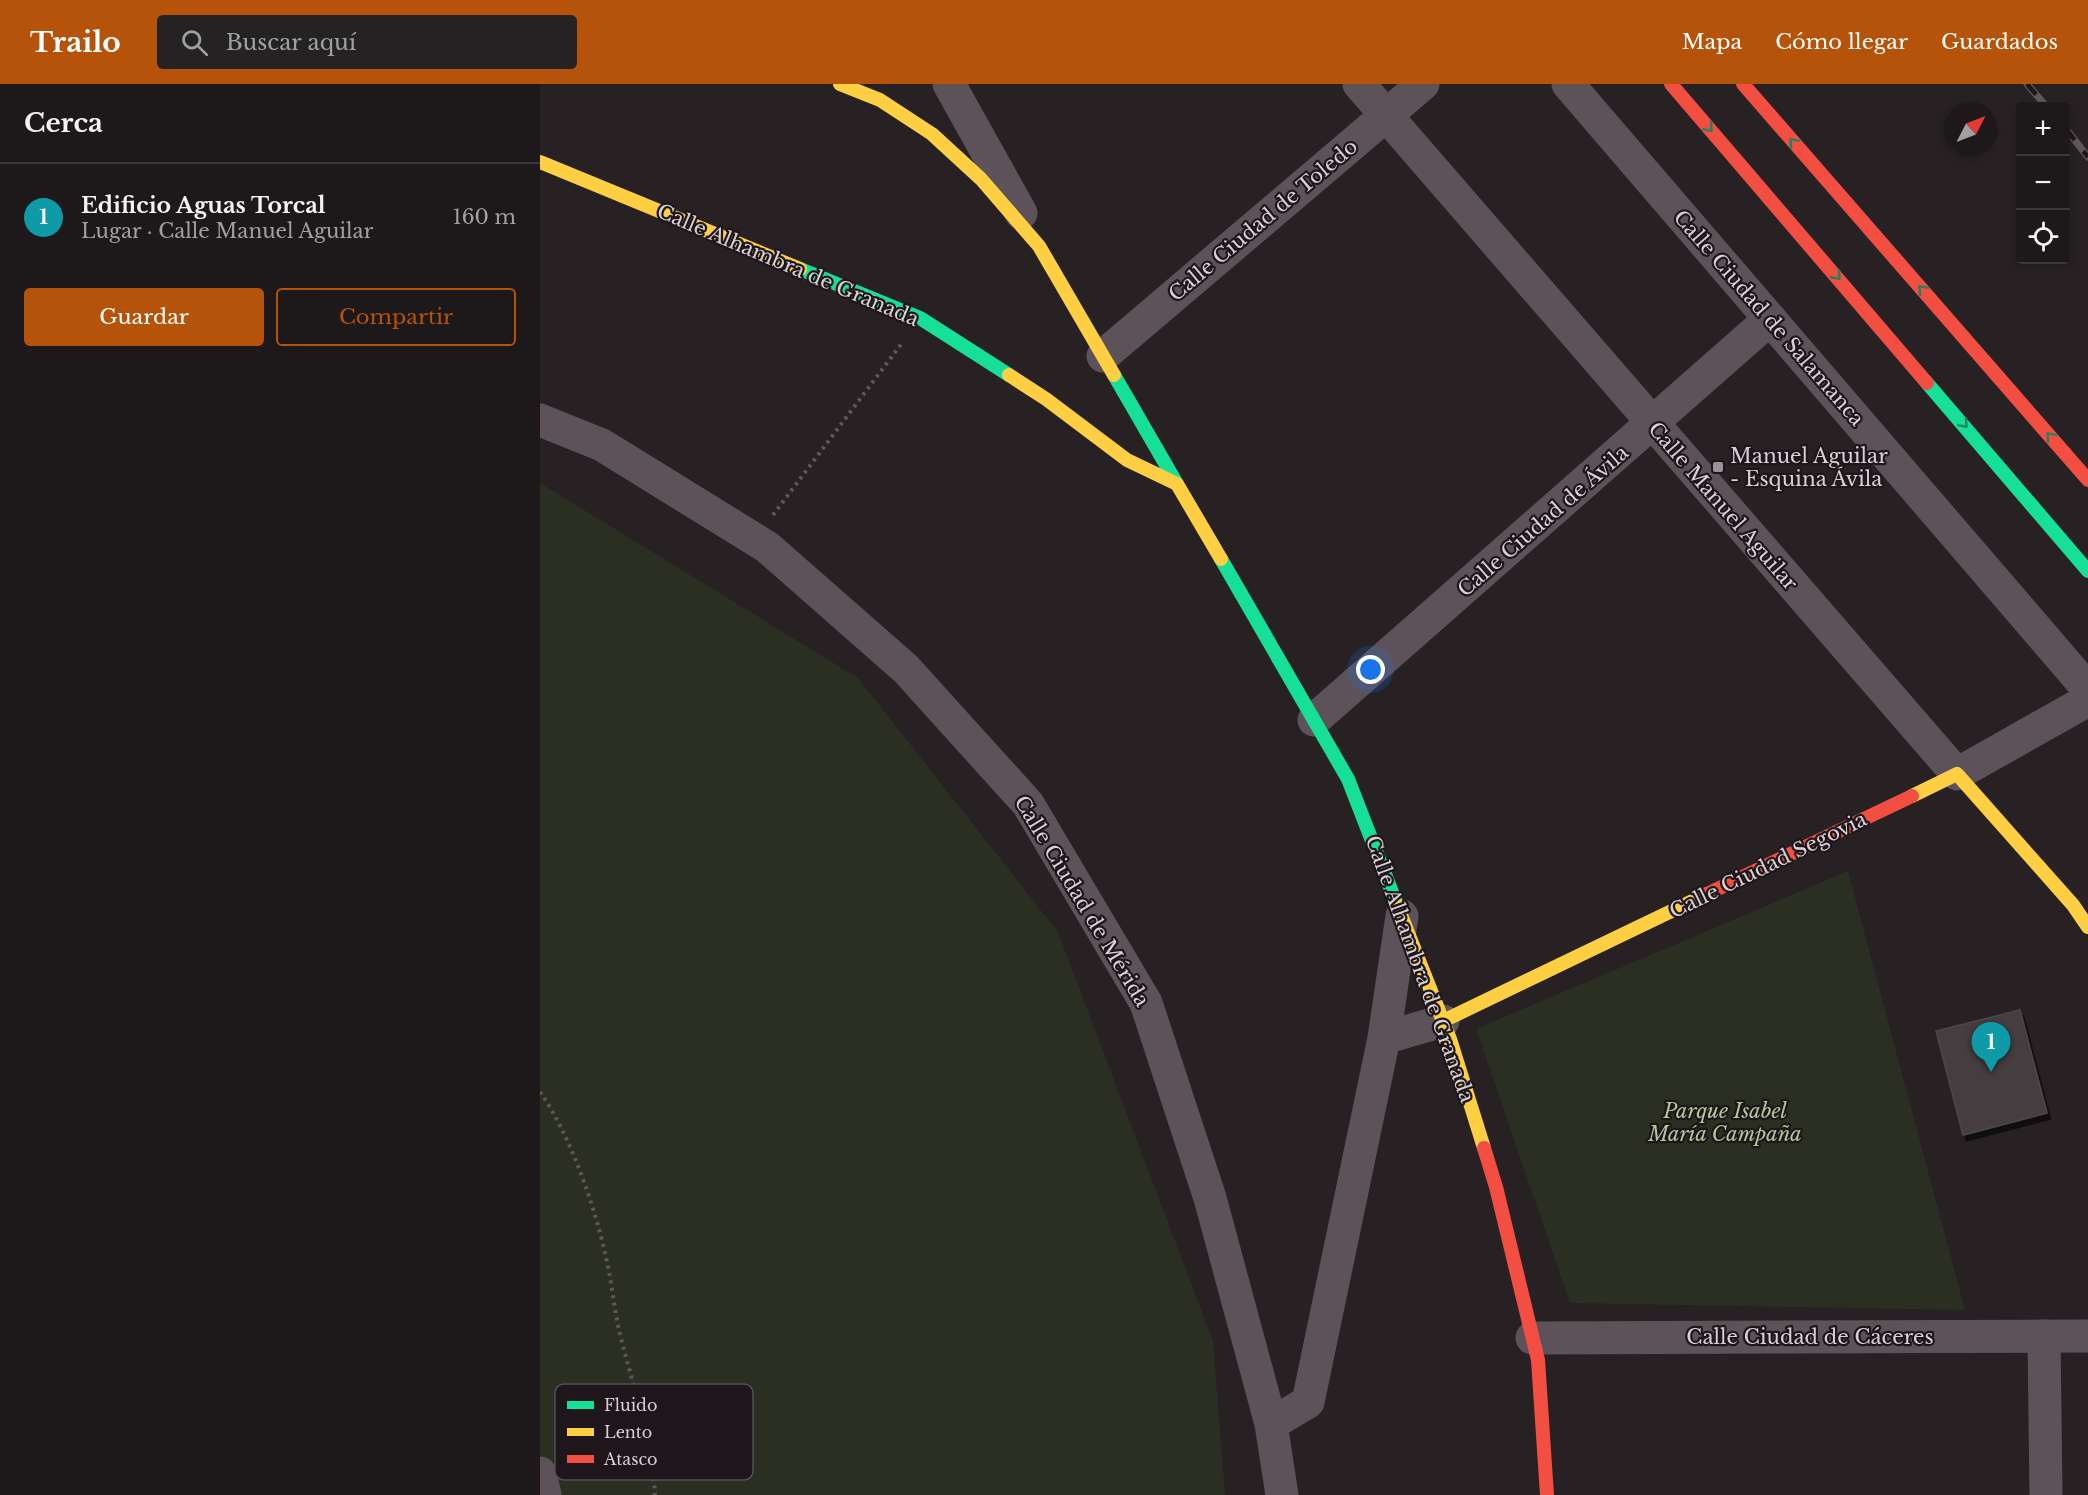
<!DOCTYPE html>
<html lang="es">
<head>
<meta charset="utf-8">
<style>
  :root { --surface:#1d191b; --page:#252224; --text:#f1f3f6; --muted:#a0a0a3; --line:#3b383a; --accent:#b45309 }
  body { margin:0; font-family:"Libre Baskerville",serif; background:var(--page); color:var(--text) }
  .controls { position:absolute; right:18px; top:18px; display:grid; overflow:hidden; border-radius:6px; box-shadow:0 3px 9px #0003 }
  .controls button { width:54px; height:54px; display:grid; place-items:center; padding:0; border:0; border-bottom:2px solid var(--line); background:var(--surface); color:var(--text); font:30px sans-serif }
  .compass { position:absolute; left:1404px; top:18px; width:54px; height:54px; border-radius:50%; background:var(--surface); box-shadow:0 3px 9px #0003; rotate:48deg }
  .you { position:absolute; left:831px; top:586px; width:21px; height:21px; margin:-15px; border:4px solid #fff; border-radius:50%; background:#1a73e8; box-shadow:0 0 0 9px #1a73e833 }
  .badge { display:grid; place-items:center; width:39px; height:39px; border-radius:50%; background:var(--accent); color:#fff; font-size:20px; font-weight:700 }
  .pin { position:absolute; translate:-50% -50px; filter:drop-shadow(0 2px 3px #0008) }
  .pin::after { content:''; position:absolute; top:32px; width:21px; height:18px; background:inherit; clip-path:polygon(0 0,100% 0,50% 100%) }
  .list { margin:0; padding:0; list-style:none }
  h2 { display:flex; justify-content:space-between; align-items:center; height:78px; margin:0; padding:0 24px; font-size:26px }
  h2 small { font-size:20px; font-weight:400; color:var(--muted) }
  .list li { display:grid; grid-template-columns:39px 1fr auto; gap:18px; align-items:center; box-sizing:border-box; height:108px; padding:0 24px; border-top:2px solid var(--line) }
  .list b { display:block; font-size:22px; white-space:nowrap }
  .list p { margin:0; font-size:20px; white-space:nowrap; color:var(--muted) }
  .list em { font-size:20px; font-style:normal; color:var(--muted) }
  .actions { display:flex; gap:12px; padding:18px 24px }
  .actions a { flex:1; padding:14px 0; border:2px solid var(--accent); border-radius:6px; text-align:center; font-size:21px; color:var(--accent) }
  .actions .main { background:var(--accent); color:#fff }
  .icon { flex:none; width:33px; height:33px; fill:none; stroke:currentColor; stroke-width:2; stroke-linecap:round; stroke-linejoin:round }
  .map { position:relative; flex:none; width:1548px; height:1411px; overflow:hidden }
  header { display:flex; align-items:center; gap:36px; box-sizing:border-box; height:84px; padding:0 30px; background:var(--accent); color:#fff }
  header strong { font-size:28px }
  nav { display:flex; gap:33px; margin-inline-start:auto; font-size:21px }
  .search { width:420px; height:54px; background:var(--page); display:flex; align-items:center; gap:15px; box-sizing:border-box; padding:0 21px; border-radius:6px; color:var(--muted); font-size:22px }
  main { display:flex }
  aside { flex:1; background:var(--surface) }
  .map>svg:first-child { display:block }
  .green { fill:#2a2f22 }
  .building { fill:#453d41; stroke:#4d484a; stroke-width:1.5; filter:url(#shadow) }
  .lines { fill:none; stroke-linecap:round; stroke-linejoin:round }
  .path { stroke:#5e575b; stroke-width:4; stroke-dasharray:3 4.5; stroke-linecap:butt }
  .street { stroke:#5d5259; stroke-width:33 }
  .fast { stroke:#16e098; stroke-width:14 }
  .slow { stroke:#ffcf43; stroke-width:14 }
  .jam { stroke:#f24e42; stroke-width:14 }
  .rail-casing { stroke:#5e585b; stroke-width:7 }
  .rail { stroke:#1f161c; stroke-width:4.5; stroke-dasharray:14; stroke-linecap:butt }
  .oneway { stroke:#1a8560 }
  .poi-dot { fill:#999397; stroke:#1f161c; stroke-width:2 }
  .labels { text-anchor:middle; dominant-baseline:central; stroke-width:4.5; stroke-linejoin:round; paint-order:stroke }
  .street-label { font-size:20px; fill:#d7d1d5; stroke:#1f161c }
  .poi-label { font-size:20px; fill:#d7d1d5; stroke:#1f161c; text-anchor:start }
  .park-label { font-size:20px; font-style:italic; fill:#b0c996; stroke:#1f161c }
  .key { fill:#1f161c; stroke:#564e54; stroke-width:1.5 }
  .key-label { font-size:16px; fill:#d7d1d5 }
</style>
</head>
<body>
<header>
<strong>Trailo</strong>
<div class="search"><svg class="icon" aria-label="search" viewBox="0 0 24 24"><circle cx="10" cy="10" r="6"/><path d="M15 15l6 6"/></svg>Buscar aquí</div>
<nav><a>Mapa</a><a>Cómo llegar</a><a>Guardados</a></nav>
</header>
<main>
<aside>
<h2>Cerca<small></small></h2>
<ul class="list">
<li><span class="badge" style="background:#0f9aa8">1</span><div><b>Edificio Aguas Torcal</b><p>Lugar · Calle Manuel Aguilar</p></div><em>160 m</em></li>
</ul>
<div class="actions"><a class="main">Guardar</a><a>Compartir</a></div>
</aside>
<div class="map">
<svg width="1548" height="1411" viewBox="0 0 1548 1411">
  <defs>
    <filter id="shadow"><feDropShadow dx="3.5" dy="6" stdDeviation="0" flood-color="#0009"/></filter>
  </defs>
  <rect width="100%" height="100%" fill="#272124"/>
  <g class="green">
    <polygon points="0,399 318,594 518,848 673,1257 685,1411 0,1411"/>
    <polygon points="1308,787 1425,1226 1030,1219 936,945"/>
  </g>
  <polygon class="building" points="1480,926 1507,1029 1423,1051 1396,947"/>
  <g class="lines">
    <g class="path">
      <polyline points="233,431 362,259"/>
      <path d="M0 1008C30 1050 55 1123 66 1173 72 1199 74 1225 80 1250 93 1304 113 1356 115 1411"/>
    </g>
    <g class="street">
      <polyline points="409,0 481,129"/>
      <polyline points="819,0 1417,690 1548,616"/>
      <polyline points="1028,0 1548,605"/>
      <polyline points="563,272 883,0"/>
      <polyline points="0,336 62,361 227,463 366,585 488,720 606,919 670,1114 731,1340 742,1411"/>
      <polyline points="774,636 1230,235"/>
      <polyline points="844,954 903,937"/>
      <polyline points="1504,1252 1506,1411"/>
      <polyline points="992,1254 1548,1252"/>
      <polyline points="731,1340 768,1318 844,954 862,832"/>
      <polyline points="0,1389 5,1411"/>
    </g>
    <g class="fast">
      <polyline points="260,185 380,234 469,291"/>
      <polyline points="574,291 637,400"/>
      <polyline points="1387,299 1548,487"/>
      <polyline points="681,475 808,695 857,821"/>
    </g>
    <g class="slow">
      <polyline points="300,0 340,16 392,50 441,95 499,162 574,291"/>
      <polyline points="0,78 260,185"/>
      <polyline points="469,291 506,315 587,376 637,400 681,475"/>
      <polyline points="1372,712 1417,690 1533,821 1548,843"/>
      <polyline points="857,821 910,955 944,1064"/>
      <polyline points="903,937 1167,810"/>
    </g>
    <g class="jam">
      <polyline points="1131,0 1387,299"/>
      <polyline points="1203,0 1548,396"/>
      <polyline points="1167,810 1372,712"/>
      <polyline points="944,1064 956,1103 998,1276 1007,1411"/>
    </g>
    <defs>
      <g id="rail">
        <polyline points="1487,0 1506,22"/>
        <polyline points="1526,45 1548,73"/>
      </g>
    </defs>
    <use href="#rail" class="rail-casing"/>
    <use href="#rail" class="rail"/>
  </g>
  <defs><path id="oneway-chevron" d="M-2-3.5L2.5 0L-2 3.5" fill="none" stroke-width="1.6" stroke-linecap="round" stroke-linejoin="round" transform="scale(1.5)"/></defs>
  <g class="oneway">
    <use href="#oneway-chevron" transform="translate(1169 44) rotate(49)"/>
    <use href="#oneway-chevron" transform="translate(1253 58) rotate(-131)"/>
    <use href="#oneway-chevron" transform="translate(1297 192) rotate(49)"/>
    <use href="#oneway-chevron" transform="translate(1382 205) rotate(-131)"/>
    <use href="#oneway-chevron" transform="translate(1424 340) rotate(49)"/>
    <use href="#oneway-chevron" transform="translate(1510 352) rotate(-131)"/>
  </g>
  <rect class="poi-dot" x="1172" y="377" width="12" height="12" rx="3"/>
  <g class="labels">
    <g class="street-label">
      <text transform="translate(723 136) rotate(-40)">Calle Ciudad de Toledo</text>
      <text transform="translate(248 181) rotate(23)">Calle Alhambra de Granada</text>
      <text transform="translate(1229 234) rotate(49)">Calle Ciudad de Salamanca</text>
      <text transform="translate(1183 422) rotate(49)">Calle Manuel Aguilar</text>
      <text transform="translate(1003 437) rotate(-41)">Calle Ciudad de Ávila</text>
      <text transform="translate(1228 781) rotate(-26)">Calle Ciudad Segovia</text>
      <text transform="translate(542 817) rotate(59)">Calle Ciudad de Mérida</text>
      <text transform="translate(880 885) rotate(70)">Calle Alhambra de Granada</text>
      <text x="1270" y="1253">Calle Ciudad de Cáceres</text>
    </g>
    <g class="poi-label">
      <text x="1190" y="372">Manuel Aguilar<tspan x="1190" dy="23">- Esquina Ávila</tspan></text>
    </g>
    <g class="park-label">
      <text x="1185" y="1027">Parque Isabel<tspan x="1185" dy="23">María Campaña</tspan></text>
    </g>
  </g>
  <rect x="15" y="1300" width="198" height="96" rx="9" class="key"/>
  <rect x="27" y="1317" width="27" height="8" fill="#16e098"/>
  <rect x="27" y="1344" width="27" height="8" fill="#ffcf43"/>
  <rect x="27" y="1371" width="27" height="8" fill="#f24e42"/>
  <g class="key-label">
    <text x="64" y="1327">Fluido</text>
    <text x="64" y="1354">Lento</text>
    <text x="64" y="1381">Atasco</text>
  </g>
</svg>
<div class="controls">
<button>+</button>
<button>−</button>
<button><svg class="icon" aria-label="locate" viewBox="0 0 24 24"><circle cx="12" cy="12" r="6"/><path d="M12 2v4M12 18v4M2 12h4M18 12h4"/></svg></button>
</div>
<svg class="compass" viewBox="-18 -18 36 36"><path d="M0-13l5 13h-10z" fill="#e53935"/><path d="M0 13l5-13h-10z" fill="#a0a0a3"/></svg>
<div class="you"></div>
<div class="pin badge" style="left:1451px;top:988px;background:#0f9aa8">1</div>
</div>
</main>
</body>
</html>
